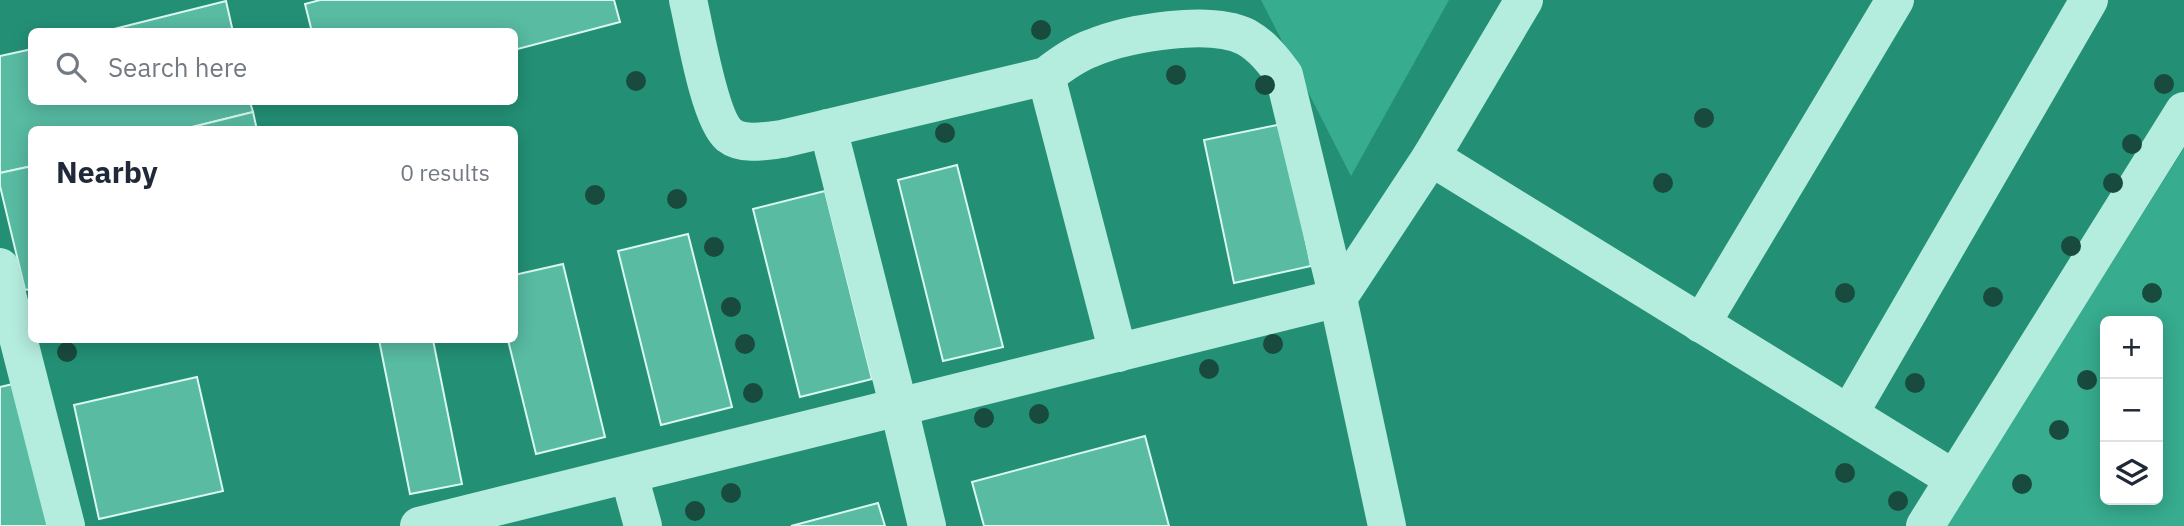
<!DOCTYPE html>
<html lang="en">
<head>
<meta charset="utf-8">
<style>
  :root { --surface:#fff; --page:#f6f6f7; --text:#1f2937; --muted:#747a83; --line:#e0e1e3 }
  body { margin:0; font-family:"IBM Plex Sans",sans-serif; background:var(--page); color:var(--text) }
  .controls { position:absolute; right:21px; bottom:21px; display:grid; overflow:hidden; border-radius:10px; box-shadow:0 4px 18px #0003 }
  .controls button { width:63px; height:63px; display:grid; place-items:center; padding:0; border:0; border-bottom:2px solid var(--line); background:var(--surface); color:var(--text); font:35px sans-serif }
  .list { margin:0; padding:0; list-style:none }
  h2 { display:flex; justify-content:space-between; align-items:center; height:91px; margin:0; padding:0 28px; font-size:30px }
  h2 small { font-size:23px; font-weight:400; color:var(--muted) }
  .icon { flex:none; width:38px; height:38px; fill:none; stroke:currentColor; stroke-width:2; stroke-linecap:round; stroke-linejoin:round }
  .map { position:relative; flex:none; width:2184px; height:526px; overflow:hidden }
  .search { position:absolute; background:var(--surface); box-shadow:0 4px 18px #0003; left:28px; top:28px; width:490px; height:77px; display:flex; align-items:center; gap:18px; box-sizing:border-box; padding:0 24px; border-radius:10px; color:var(--muted); font-size:26px }
  .panel { position:absolute; background:var(--surface); box-shadow:0 4px 18px #0003; left:28px; top:126px; width:490px; height:217px; border-radius:10px }
  .map>svg:first-child { display:block }
  .green { fill:#37ac8e; fill-rule:evenodd }
  .building { fill:#58bba2; stroke:#d9f9f0; stroke-width:2 }
  .lines { fill:none; stroke-linecap:round; stroke-linejoin:round }
  .minor { stroke:#b4ecdd; stroke-width:38 }
  .tree { fill:#194a3e }
</style>
</head>
<body>
<div class="map">
<svg width="2184" height="526" viewBox="0 0 2184 526">
  <rect width="100%" height="100%" fill="#239075"/>
  <g class="green">
    <polygon points="1261,0 1449,0 1351,176"/>
    <path d="M2184 148V526H1946ZM2105 321H2158V500H2105Z"/>
  </g>
  <g class="building">
    <polygon points="320,0 614,0 620,22 514,50 514,32 312,32 305,4"/>
    <polygon points="226,1 233,32 102,32"/>
    <polygon points="32,49 32,102 250,102 253,112 180,130 32,130 32,166 0,173 0,56"/>
    <polygon points="253,112 257,130 180,130"/>
    <polygon points="1282,124 1311,266 1234,283 1204,140"/>
    <polygon points="957,165 1003,347 943,361 898,180"/>
    <polygon points="32,166 32,289 25,290 0,186 0,173"/>
    <polygon points="825,191 872,379 800,397 753,209"/>
    <polygon points="688,234 732,407 661,425 618,251"/>
    <polygon points="563,264 605,437 536,454 508,340 514,340 514,275"/>
    <polygon points="379,340 433,340 462,484 410,494"/>
    <polygon points="197,377 223,491 99,519 74,405"/>
    <polygon points="17,383 52,526 0,526 0,387"/>
    <polygon points="1145,436 1169,526 984,526 972,482"/>
    <polygon points="878,503 885,526 791,526"/>
  </g>
  <g class="lines">
    <g class="minor">
      <path d="M688 0C695 29 709 118 729 135 743 146 766 141 782 139L1046 76C1060 65 1075 54 1092 48 1128 33 1210 19 1246 37 1262 46 1273 60 1284 75L1338 298"/>
      <polyline points="1046,76 1118,353"/>
      <polyline points="828,128 899,408 927,526"/>
      <polyline points="1431,157 1954,479"/>
      <polyline points="0,267 66,526"/>
      <polyline points="1338,298 1431,157 1524,0"/>
      <polyline points="1701,324 1895,0"/>
      <polyline points="1849,414 2089,0"/>
      <polyline points="629,475 643,526"/>
      <polyline points="419,526 1338,298 1387,526"/>
      <polyline points="1925,526 2184,111"/>
    </g>
  </g>
  <g class="tree">
    <circle cx="1041" cy="30" r="10"/>
    <circle cx="1176" cy="75" r="10"/>
    <circle cx="636" cy="81" r="10"/>
    <circle cx="2164" cy="84" r="10"/>
    <circle cx="1265" cy="85" r="10"/>
    <circle cx="1704" cy="118" r="10"/>
    <circle cx="945" cy="133" r="10"/>
    <circle cx="2132" cy="144" r="10"/>
    <circle cx="1663" cy="183" r="10"/>
    <circle cx="2113" cy="183" r="10"/>
    <circle cx="595" cy="195" r="10"/>
    <circle cx="677" cy="199" r="10"/>
    <circle cx="2071" cy="246" r="10"/>
    <circle cx="714" cy="247" r="10"/>
    <circle cx="1845" cy="293" r="10"/>
    <circle cx="2152" cy="293" r="10"/>
    <circle cx="1993" cy="297" r="10"/>
    <circle cx="731" cy="307" r="10"/>
    <circle cx="745" cy="344" r="10"/>
    <circle cx="1273" cy="344" r="10"/>
    <circle cx="67" cy="352" r="10"/>
    <circle cx="1209" cy="369" r="10"/>
    <circle cx="2087" cy="380" r="10"/>
    <circle cx="1915" cy="383" r="10"/>
    <circle cx="753" cy="393" r="10"/>
    <circle cx="1039" cy="414" r="10"/>
    <circle cx="984" cy="418" r="10"/>
    <circle cx="2059" cy="430" r="10"/>
    <circle cx="1845" cy="473" r="10"/>
    <circle cx="2022" cy="484" r="10"/>
    <circle cx="731" cy="493" r="10"/>
    <circle cx="1898" cy="501" r="10"/>
    <circle cx="695" cy="511" r="10"/>
  </g>
</svg>
<div class="controls">
<button>+</button>
<button>−</button>
<button><svg class="icon" aria-label="layers" viewBox="0 0 24 24"><path d="M12 4l9 5-9 5-9-5zM3 14l9 5 9-5"/></svg></button>
</div>
<div class="search"><svg class="icon" aria-label="search" viewBox="0 0 24 24"><circle cx="10" cy="10" r="6"/><path d="M15 15l6 6"/></svg>Search here</div>
<section class="panel">
<h2>Nearby<small>0 results</small></h2>
<ul class="list">
</ul>
</section>
</div>
</body>
</html>
